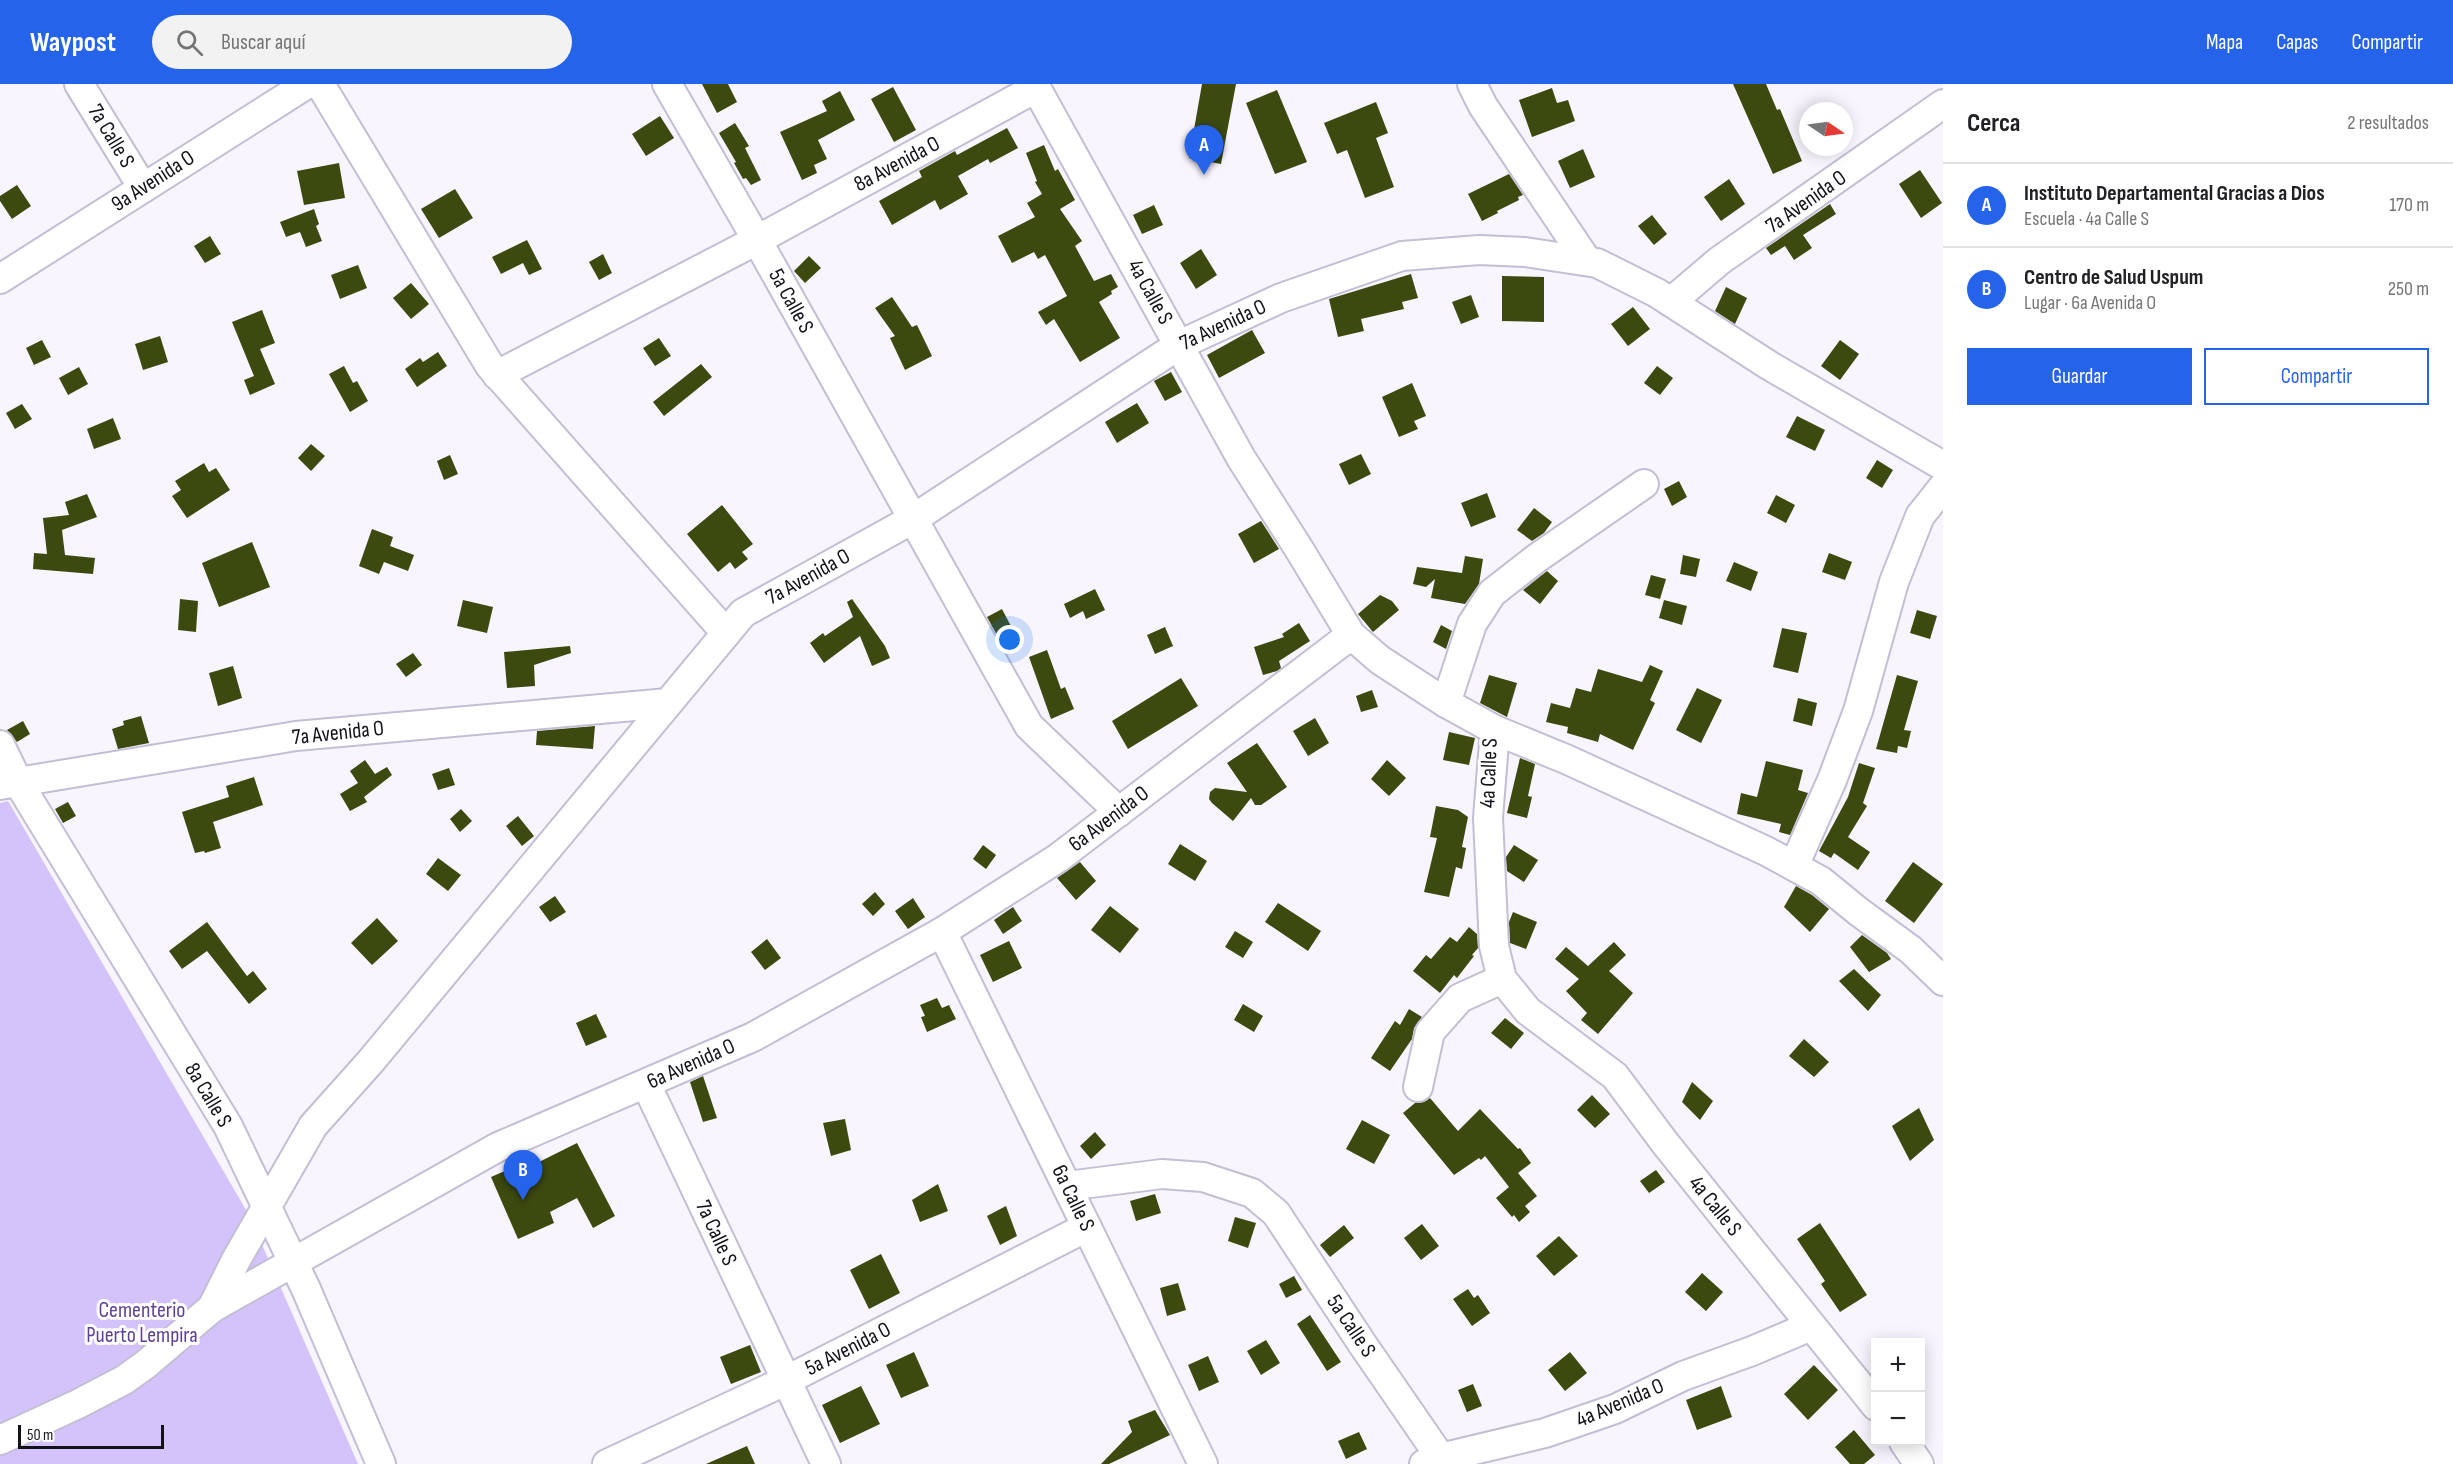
<!DOCTYPE html>
<html lang="es">
<head>
<meta charset="utf-8">
<style>
  :root { --surface:#fff; --page:#f2f2f2; --text:#202124; --muted:#757577; --line:#e0e0e0; --accent:#2563eb }
  body { margin:0; font-family:"Sofia Sans Condensed",sans-serif; background:var(--page); color:var(--text) }
  .controls { position:absolute; right:18px; bottom:18px; display:grid; overflow:hidden; border-radius:0px; box-shadow:0 3px 15px #0003 }
  .controls button { width:54px; height:54px; display:grid; place-items:center; padding:0; border:0; border-bottom:2px solid var(--line); background:var(--surface); color:var(--text); font:30px sans-serif }
  .compass { position:absolute; left:1799px; top:18px; width:54px; height:54px; border-radius:50%; background:var(--surface); box-shadow:0 3px 15px #0003; rotate:103deg }
  .scale { position:absolute; left:18px; bottom:15px; width:146px; box-sizing:border-box; padding-left:6px; border:3px solid #141219; border-top:0; font-size:16px; line-height:21px; white-space:nowrap; color:#141219; -webkit-text-stroke:4px #fff; paint-order:stroke }
  .you { position:absolute; left:1010px; top:556px; width:21px; height:21px; margin:-15px; border:4px solid #fff; border-radius:50%; background:#1a73e8; box-shadow:0 0 0 9px #1a73e833 }
  .badge { display:grid; place-items:center; width:39px; height:39px; border-radius:50%; background:var(--accent); color:#fff; font-size:20px; font-weight:700 }
  .pin { position:absolute; translate:-50% -50px; filter:drop-shadow(0 2px 3px #0008) }
  .pin::after { content:''; position:absolute; top:32px; width:21px; height:18px; background:inherit; clip-path:polygon(0 0,100% 0,50% 100%) }
  .list { margin:0; padding:0; list-style:none }
  h2 { display:flex; justify-content:space-between; align-items:center; height:78px; margin:0; padding:0 24px; font-size:26px }
  h2 small { font-size:20px; font-weight:400; color:var(--muted) }
  .list li { display:grid; grid-template-columns:39px 1fr auto; gap:18px; align-items:center; box-sizing:border-box; height:84px; padding:0 24px; border-top:2px solid var(--line) }
  .list b { display:block; font-size:22px; white-space:nowrap }
  .list p { margin:0; font-size:20px; white-space:nowrap; color:var(--muted) }
  .list em { font-size:20px; font-style:normal; color:var(--muted) }
  .actions { display:flex; gap:12px; padding:18px 24px }
  .actions a { flex:1; padding:14px 0; border:2px solid var(--accent); border-radius:0px; text-align:center; font-size:21px; color:var(--accent) }
  .actions .main { background:var(--accent); color:#fff }
  .icon { flex:none; width:33px; height:33px; fill:none; stroke:currentColor; stroke-width:2; stroke-linecap:round; stroke-linejoin:round }
  .map { position:relative; flex:none; width:1943px; height:1380px; overflow:hidden }
  header { display:flex; align-items:center; gap:36px; box-sizing:border-box; height:84px; padding:0 30px; background:var(--accent); color:#fff }
  header strong { font-size:28px }
  nav { display:flex; gap:33px; margin-inline-start:auto; font-size:21px }
  .search { width:420px; height:54px; background:var(--page); display:flex; align-items:center; gap:15px; box-sizing:border-box; padding:0 21px; border-radius:33px; color:var(--muted); font-size:22px }
  main { display:flex }
  aside { flex:1; background:var(--surface) }
  .map>svg:first-child { display:block }
  .green { fill:#d3c3fa }
  .building { fill:#3c490f }
  .lines { fill:none; stroke-linecap:round; stroke-linejoin:round }
  .minor-casing { stroke:#c4bed4; stroke-width:32 }
  .minor { stroke:#fff; stroke-width:28 }
  .labels { text-anchor:middle; dominant-baseline:central; stroke-width:6; stroke-linejoin:round; paint-order:stroke }
  .street-label { font-size:22px; fill:#141219; stroke:#fff }
  .park-label { font-size:22px; fill:#604295; stroke:#fff }
</style>
</head>
<body>
<header>
<strong>Waypost</strong>
<div class="search"><svg class="icon" aria-label="search" viewBox="0 0 24 24"><circle cx="10" cy="10" r="6"/><path d="M15 15l6 6"/></svg>Buscar aquí</div>
<nav><a>Mapa</a><a>Capas</a><a>Compartir</a></nav>
</header>
<main>
<div class="map">
<svg width="1943" height="1380" viewBox="0 0 1943 1380">
  <rect width="100%" height="100%" fill="#f8f5fe"/>
  <polygon class="green" points="8,717 249,1131 358,1380 0,1380 0,719"/>
  <g class="building">
    <polygon points="702,0 728,0 737,18 717,29"/>
    <polygon points="1202,0 1236,0 1221,80 1189,74"/>
    <polygon points="1733,0 1766,0 1777,26 1780,25 1802,77 1773,90"/>
    <polygon points="893,3 916,46 894,58 871,15"/>
    <polygon points="1552,4 1557,19 1568,16 1575,37 1532,53 1519,16"/>
    <polygon points="1277,6 1307,78 1275,90 1246,19"/>
    <polygon points="840,7 855,36 818,56 827,75 814,81 817,89 802,96 780,48 827,27 822,17"/>
    <polygon points="1376,18 1388,49 1376,54 1394,103 1365,114 1347,66 1337,70 1324,39"/>
    <polygon points="660,32 674,54 646,72 632,50"/>
    <polygon points="735,39 749,62 745,64 761,96 751,101 746,94 743,95 734,79 736,78 719,49"/>
    <polygon points="1007,44 1018,64 990,79 988,75 958,92 968,110 940,126 935,116 892,141 879,117 922,93 919,87 955,67 957,71"/>
    <polygon points="1044,61 1055,87 1058,85 1075,116 1060,125 1082,157 1075,162 1094,197 1111,190 1118,203 1111,207 1112,210 1099,218 1120,254 1080,278 1054,235 1046,241 1038,228 1067,212 1045,171 1038,175 1034,168 1012,179 998,152 1035,133 1027,119 1042,110 1035,98 1037,97 1026,69"/>
    <polygon points="1583,65 1595,93 1570,104 1558,77"/>
    <polygon points="339,79 345,114 304,121 297,87"/>
    <polygon points="1920,86 1942,119 1921,134 1899,100"/>
    <polygon points="1509,90 1523,111 1518,113 1519,116 1497,127 1498,129 1482,137 1468,110"/>
    <polygon points="1729,95 1745,120 1721,137 1704,113"/>
    <polygon points="17,101 31,122 12,135 0,117 0,112"/>
    <polygon points="455,105 473,134 439,154 421,125"/>
    <polygon points="1830,120 1836,130 1803,151 1812,164 1794,176 1785,162 1771,171 1766,164"/>
    <polygon points="1154,121 1163,141 1142,150 1133,131"/>
    <polygon points="314,125 319,140 316,142 322,157 306,163 300,148 286,153 280,138"/>
    <polygon points="1652,131 1667,150 1654,161 1638,142"/>
    <polygon points="210,152 221,170 205,179 194,162"/>
    <polygon points="527,156 542,185 529,191 523,179 501,190 492,173"/>
    <polygon points="1201,165 1217,191 1196,205 1180,179"/>
    <polygon points="603,170 612,189 599,196 589,178"/>
    <polygon points="809,172 821,184 805,199 794,187"/>
    <polygon points="358,181 367,204 340,215 331,191"/>
    <polygon points="1411,190 1418,214 1402,218 1404,225 1361,235 1364,247 1338,253 1329,215"/>
    <polygon points="1502,192 1544,193 1544,238 1502,237"/>
    <polygon points="411,199 429,220 411,235 393,214"/>
    <polygon points="1726,203 1747,214 1735,240 1715,227"/>
    <polygon points="1471,211 1479,233 1461,240 1452,218"/>
    <polygon points="892,213 912,243 917,241 932,272 905,286 890,254 895,252 875,224"/>
    <polygon points="1633,223 1650,245 1628,262 1611,240"/>
    <polygon points="262,226 275,259 260,265 275,300 250,311 244,296 254,292 232,238"/>
    <polygon points="1252,246 1265,269 1219,294 1207,271"/>
    <polygon points="160,252 168,278 143,286 135,260"/>
    <polygon points="659,254 671,272 655,282 643,264"/>
    <polygon points="42,256 51,273 34,281 26,264"/>
    <polygon points="1840,256 1859,270 1840,296 1821,282"/>
    <polygon points="438,268 447,282 417,303 405,285 420,274 423,278"/>
    <polygon points="701,280 712,293 664,332 653,318"/>
    <polygon points="344,282 353,299 357,297 368,317 350,328 329,290"/>
    <polygon points="1657,282 1673,294 1660,311 1644,299"/>
    <polygon points="79,283 88,300 68,311 59,294"/>
    <polygon points="1171,288 1182,308 1165,317 1154,297"/>
    <polygon points="1412,299 1426,332 1414,337 1418,345 1399,353 1382,313"/>
    <polygon points="1137,319 1149,339 1117,359 1105,338"/>
    <polygon points="22,320 32,335 15,345 6,329"/>
    <polygon points="1797,332 1825,346 1815,367 1786,353"/>
    <polygon points="113,334 121,355 94,365 87,345"/>
    <polygon points="311,360 325,372 311,387 298,374"/>
    <polygon points="1361,370 1371,390 1349,401 1339,380"/>
    <polygon points="450,371 458,390 444,396 437,377"/>
    <polygon points="1877,376 1893,386 1882,404 1866,394"/>
    <polygon points="204,379 209,388 216,384 230,406 187,434 172,412 181,406 175,397"/>
    <polygon points="1679,397 1687,413 1672,422 1664,405"/>
    <polygon points="1487,409 1496,433 1471,443 1461,419"/>
    <polygon points="87,410 97,433 62,446 65,471 95,474 93,490 33,485 34,469 47,470 43,434 69,431 65,418"/>
    <polygon points="1776,411 1795,421 1786,439 1767,429"/>
    <polygon points="722,421 753,460 742,468 748,475 735,485 730,478 718,488 687,450"/>
    <polygon points="1534,424 1552,438 1544,449 1532,457 1517,446"/>
    <polygon points="1261,437 1279,465 1254,479 1238,450"/>
    <polygon points="372,445 393,453 390,462 414,471 408,487 384,478 379,490 359,482"/>
    <polygon points="252,458 270,503 219,523 202,479"/>
    <polygon points="1829,469 1852,478 1845,496 1822,488"/>
    <polygon points="1683,471 1700,475 1696,493 1680,490"/>
    <polygon points="1465,472 1483,475 1479,500 1465,520 1431,514 1435,495 1426,503 1413,500 1417,483 1462,489"/>
    <polygon points="1734,478 1758,488 1751,507 1726,497"/>
    <polygon points="1547,487 1558,497 1540,520 1523,506"/>
    <polygon points="1651,491 1666,495 1660,515 1645,511"/>
    <polygon points="1095,505 1105,526 1086,535 1083,527 1070,534 1064,520"/>
    <polygon points="1380,511 1392,517 1399,526 1373,548 1358,530"/>
    <polygon points="180,515 198,517 196,548 178,546"/>
    <polygon points="852,515 885,562 890,574 872,582 860,552 824,579 810,559 823,549 825,552 853,533 847,518"/>
    <polygon points="463,516 493,523 487,549 457,542"/>
    <polygon points="1664,516 1687,522 1682,541 1659,534"/>
    <polygon points="1002,525 1013,546 998,553 987,533"/>
    <polygon points="1917,526 1937,532 1930,555 1910,549"/>
    <polygon points="1299,539 1310,557 1279,577 1281,584 1277,587 1263,591 1254,563 1284,553 1282,550"/>
    <polygon points="1441,541 1452,547 1446,565 1433,558"/>
    <polygon points="1165,543 1173,562 1155,570 1147,551"/>
    <polygon points="1782,544 1807,549 1798,589 1773,583"/>
    <polygon points="570,562 571,569 534,581 535,602 507,604 504,568"/>
    <polygon points="1047,566 1061,605 1065,603 1074,625 1051,635 1029,573"/>
    <polygon points="413,569 422,581 406,593 396,580"/>
    <polygon points="1650,581 1663,587 1650,616 1655,619 1633,666 1600,650 1598,658 1567,649 1568,643 1546,638 1551,619 1570,624 1576,604 1591,608 1598,585 1642,598"/>
    <polygon points="233,582 242,614 218,622 209,589"/>
    <polygon points="1489,591 1517,599 1507,633 1480,619"/>
    <polygon points="1897,591 1918,597 1904,646 1911,647 1907,664 1898,662 1897,669 1876,665"/>
    <polygon points="1181,594 1198,622 1128,665 1112,637"/>
    <polygon points="1697,604 1722,616 1701,659 1676,646"/>
    <polygon points="1372,606 1378,623 1361,628 1356,612"/>
    <polygon points="1798,614 1817,619 1812,642 1793,637"/>
    <polygon points="141,632 149,659 118,665 112,645 124,641 123,637"/>
    <polygon points="1315,634 1329,659 1308,672 1293,647"/>
    <polygon points="23,637 30,650 17,658 7,646"/>
    <polygon points="595,642 593,665 536,661 537,647"/>
    <polygon points="1449,648 1475,654 1469,681 1443,676"/>
    <polygon points="1257,659 1287,703 1261,721 1255,721 1251,714 1233,737 1212,719 1209,715 1210,708 1215,704 1247,708 1227,679"/>
    <polygon points="1520,674 1535,680 1528,712 1532,713 1527,734 1507,729"/>
    <polygon points="365,676 375,690 387,683 392,691 364,713 367,718 350,727 340,710 358,699 350,687"/>
    <polygon points="1387,676 1406,694 1389,712 1371,695"/>
    <polygon points="1766,677 1803,686 1798,706 1808,709 1790,751 1779,748 1781,740 1737,730 1741,709 1757,713"/>
    <polygon points="1859,679 1875,684 1863,719 1867,722 1848,753 1870,768 1858,786 1834,769 1831,774 1819,767 1848,713"/>
    <polygon points="449,684 455,701 438,706 432,690"/>
    <polygon points="254,693 263,721 213,738 221,764 205,769 204,767 195,769 182,728 229,713 226,702"/>
    <polygon points="68,718 76,732 63,739 55,725"/>
    <polygon points="1436,722 1458,726 1468,733 1462,763 1466,764 1462,785 1456,783 1449,813 1424,808 1437,754 1430,753"/>
    <polygon points="461,725 472,737 460,748 450,735"/>
    <polygon points="518,732 534,752 522,762 506,742"/>
    <polygon points="1180,760 1207,777 1195,797 1168,780"/>
    <polygon points="983,761 996,771 986,785 973,775"/>
    <polygon points="1514,761 1538,776 1524,798 1507,787 1506,773"/>
    <polygon points="438,774 461,791 448,807 426,790"/>
    <polygon points="1080,778 1096,797 1076,816 1057,794"/>
    <polygon points="1913,778 1943,800 1914,839 1885,817"/>
    <polygon points="1796,802 1812,811 1829,825 1810,848 1784,823"/>
    <polygon points="875,808 885,820 873,832 862,820"/>
    <polygon points="555,812 566,828 550,838 539,823"/>
    <polygon points="913,814 925,833 908,845 895,827"/>
    <polygon points="1278,819 1321,847 1308,867 1265,838"/>
    <polygon points="1110,822 1139,845 1120,869 1091,846"/>
    <polygon points="1013,823 1022,837 1003,850 994,836"/>
    <polygon points="1513,828 1537,838 1526,865 1510,859 1509,838"/>
    <polygon points="377,834 398,857 372,881 351,859"/>
    <polygon points="207,838 247,892 253,887 267,905 249,920 207,867 182,885 169,867"/>
    <polygon points="1469,843 1477,850 1478,864 1472,871 1474,872 1457,894 1454,891 1440,909 1413,887 1426,871 1431,875 1450,853 1457,858"/>
    <polygon points="1235,847 1253,858 1243,874 1225,863"/>
    <polygon points="1862,851 1887,869 1891,875 1869,888 1850,863"/>
    <polygon points="767,855 781,874 765,886 751,868"/>
    <polygon points="1009,857 1022,884 993,898 980,871"/>
    <polygon points="1614,858 1626,871 1609,887 1633,909 1598,950 1581,936 1587,929 1566,907 1579,895 1555,875 1566,863 1588,882"/>
    <polygon points="1854,885 1881,911 1868,927 1839,897"/>
    <polygon points="937,914 942,924 949,921 956,935 927,948 921,933 925,932 920,921"/>
    <polygon points="1243,920 1263,932 1254,948 1234,936"/>
    <polygon points="1409,925 1422,933 1414,944 1412,955 1390,987 1371,974 1395,937 1400,941"/>
    <polygon points="596,930 607,953 586,962 576,939"/>
    <polygon points="1505,934 1524,949 1511,965 1491,949"/>
    <polygon points="1804,955 1829,978 1814,993 1789,972"/>
    <polygon points="703,992 717,1034 703,1038 690,998"/>
    <polygon points="1692,998 1713,1017 1700,1036 1682,1018"/>
    <polygon points="1592,1011 1610,1030 1595,1044 1577,1026"/>
    <polygon points="1430,1014 1458,1047 1480,1025 1518,1065 1520,1064 1531,1079 1518,1089 1537,1112 1525,1122 1530,1128 1519,1138 1514,1131 1512,1133 1496,1114 1509,1103 1485,1072 1481,1076 1479,1074 1454,1091 1403,1029 1415,1019 1424,1018"/>
    <polygon points="1919,1024 1934,1056 1910,1077 1892,1042"/>
    <polygon points="845,1035 851,1066 831,1072 823,1039"/>
    <polygon points="1362,1036 1390,1051 1374,1080 1346,1065"/>
    <polygon points="1095,1048 1106,1061 1091,1075 1080,1062"/>
    <polygon points="577,1059 615,1132 593,1144 577,1114 550,1128 554,1139 518,1155 491,1093 528,1077 531,1082"/>
    <polygon points="1656,1086 1665,1098 1649,1109 1640,1097"/>
    <polygon points="938,1100 948,1127 920,1138 912,1116"/>
    <polygon points="1155,1110 1161,1129 1136,1137 1130,1117"/>
    <polygon points="1006,1122 1017,1152 1000,1161 987,1132"/>
    <polygon points="1235,1133 1256,1139 1248,1164 1228,1157"/>
    <polygon points="1820,1139 1867,1211 1840,1228 1821,1200 1825,1197 1797,1155"/>
    <polygon points="1422,1140 1439,1162 1421,1176 1404,1154"/>
    <polygon points="1344,1141 1354,1154 1330,1173 1320,1161"/>
    <polygon points="1559,1152 1578,1172 1554,1192 1536,1172"/>
    <polygon points="881,1170 900,1209 869,1225 850,1186"/>
    <polygon points="1702,1189 1723,1208 1706,1227 1685,1208"/>
    <polygon points="1294,1192 1302,1206 1286,1214 1279,1200"/>
    <polygon points="1178,1199 1186,1226 1167,1232 1160,1204"/>
    <polygon points="1468,1205 1474,1214 1478,1211 1490,1229 1472,1242 1453,1215"/>
    <polygon points="1310,1231 1341,1278 1327,1287 1297,1240"/>
    <polygon points="1266,1256 1280,1279 1261,1291 1247,1267"/>
    <polygon points="750,1261 761,1288 731,1300 720,1273"/>
    <polygon points="914,1268 929,1302 901,1314 886,1281"/>
    <polygon points="1570,1268 1587,1289 1565,1307 1548,1286"/>
    <polygon points="1208,1272 1219,1298 1199,1307 1188,1281"/>
    <polygon points="1814,1281 1838,1306 1808,1336 1784,1310"/>
    <polygon points="1473,1300 1482,1322 1467,1328 1458,1306"/>
    <polygon points="861,1302 880,1340 840,1359 822,1321"/>
    <polygon points="1721,1302 1732,1333 1697,1346 1686,1316"/>
    <polygon points="1155,1326 1170,1351 1109,1380 1101,1380 1132,1348 1128,1337"/>
    <polygon points="1854,1346 1875,1371 1864,1380 1850,1380 1835,1363"/>
    <polygon points="1359,1348 1367,1365 1346,1375 1338,1357"/>
    <polygon points="747,1362 755,1380 706,1380"/>
  </g>
  <g class="lines">
    <defs>
      <g id="minor">
        <polyline points="79,0 143,104"/>
        <polyline points="320,0 490,282 726,549"/>
        <polyline points="667,0 757,156 1029,642 1119,728"/>
        <polyline points="1034,0 1241,374 1299,465 1351,551 1380,576 1446,619 1495,646 1568,676 1766,767 1821,797 1859,828 1911,866 1943,897"/>
        <polyline points="1472,0 1483,22 1587,177"/>
        <polyline points="0,195 307,0"/>
        <polyline points="1671,218 1719,177 1943,20"/>
        <polyline points="497,291 757,156 1036,4"/>
        <polyline points="1446,619 1472,540 1492,509 1537,474 1644,400"/>
        <polyline points="1495,646 1488,734 1494,862 1502,895 1528,927 1615,992 1665,1059 1876,1322"/>
        <polyline points="0,661 18,698 228,1042 306,1205 381,1380"/>
        <polyline points="0,701 296,652 668,619"/>
        <polyline points="1794,782 1832,696 1858,627 1894,498 1920,432 1943,403"/>
        <polyline points="942,848 1203,1380"/>
        <polyline points="646,1000 826,1380"/>
        <polyline points="1418,1003 1430,948 1460,914 1502,895"/>
        <polyline points="1067,1102 1162,1090 1203,1093 1252,1109 1276,1129 1363,1261 1445,1380"/>
        <polyline points="212,1224 236,1176 313,1042 371,977 743,529 913,435 1179,261 1281,214 1402,172 1479,166 1525,168 1597,179 1657,209 1770,282 1943,382"/>
        <polyline points="0,1356 78,1320 124,1296 145,1281 212,1224 498,1063 753,953 942,848 1058,774 1351,551"/>
        <polyline points="1904,1358 1919,1380"/>
        <polyline points="607,1380 785,1297 1087,1143"/>
        <polyline points="1424,1380 1440,1374 1545,1349 1615,1325 1683,1292 1752,1267 1811,1242"/>
      </g>
    </defs>
    <use href="#minor" class="minor-casing"/>
    <use href="#minor" class="minor"/>
  </g>
  <g class="labels">
    <g class="street-label">
      <text transform="translate(111 52) rotate(59)">7a Calle S</text>
      <text transform="translate(897 80) rotate(-28)">8a Avenida O</text>
      <text transform="translate(153 97) rotate(-33)">9a Avenida O</text>
      <text transform="translate(1806 118) rotate(-35)">7a Avenida O</text>
      <text transform="translate(1150 208) rotate(61)">4a Calle S</text>
      <text transform="translate(791 217) rotate(61)">5a Calle S</text>
      <text transform="translate(1223 241) rotate(-25)">7a Avenida O</text>
      <text transform="translate(808 493) rotate(-29)">7a Avenida O</text>
      <text transform="translate(338 649) rotate(-6)">7a Avenida O</text>
      <text transform="translate(1489 689) rotate(-88)">4a Calle S</text>
      <text transform="translate(1109 735) rotate(-37)">6a Avenida O</text>
      <text transform="translate(691 980) rotate(-24)">6a Avenida O</text>
      <text transform="translate(208 1011) rotate(59)">8a Calle S</text>
      <text transform="translate(1073 1114) rotate(64)">6a Calle S</text>
      <text transform="translate(1715 1122) rotate(51)">4a Calle S</text>
      <text transform="translate(716 1149) rotate(65)">7a Calle S</text>
      <text transform="translate(1351 1242) rotate(56)">5a Calle S</text>
      <text transform="translate(848 1265) rotate(-27)">5a Avenida O</text>
      <text transform="translate(1620 1319) rotate(-23)">4a Avenida O</text>
    </g>
    <g class="park-label">
      <text x="142" y="1226">Cementerio<tspan x="142" dy="25">Puerto Lempira</tspan></text>
    </g>
  </g>
</svg>
<div class="controls">
<button>+</button>
<button>−</button>
</div>
<svg class="compass" viewBox="-18 -18 36 36"><path d="M0-13l5 13h-10z" fill="#e53935"/><path d="M0 13l5-13h-10z" fill="#757577"/></svg>
<div class="scale">50 m</div>
<div class="you"></div>
<div class="pin badge" style="left:1204px;top:91px">A</div>
<div class="pin badge" style="left:523px;top:1116px">B</div>
</div>
<aside>
<h2>Cerca<small>2 resultados</small></h2>
<ul class="list">
<li><span class="badge">A</span><div><b>Instituto Departamental Gracias a Dios</b><p>Escuela · 4a Calle S</p></div><em>170 m</em></li>
<li><span class="badge">B</span><div><b>Centro de Salud Uspum</b><p>Lugar · 6a Avenida O</p></div><em>250 m</em></li>
</ul>
<div class="actions"><a class="main">Guardar</a><a>Compartir</a></div>
</aside>
</main>
</body>
</html>
